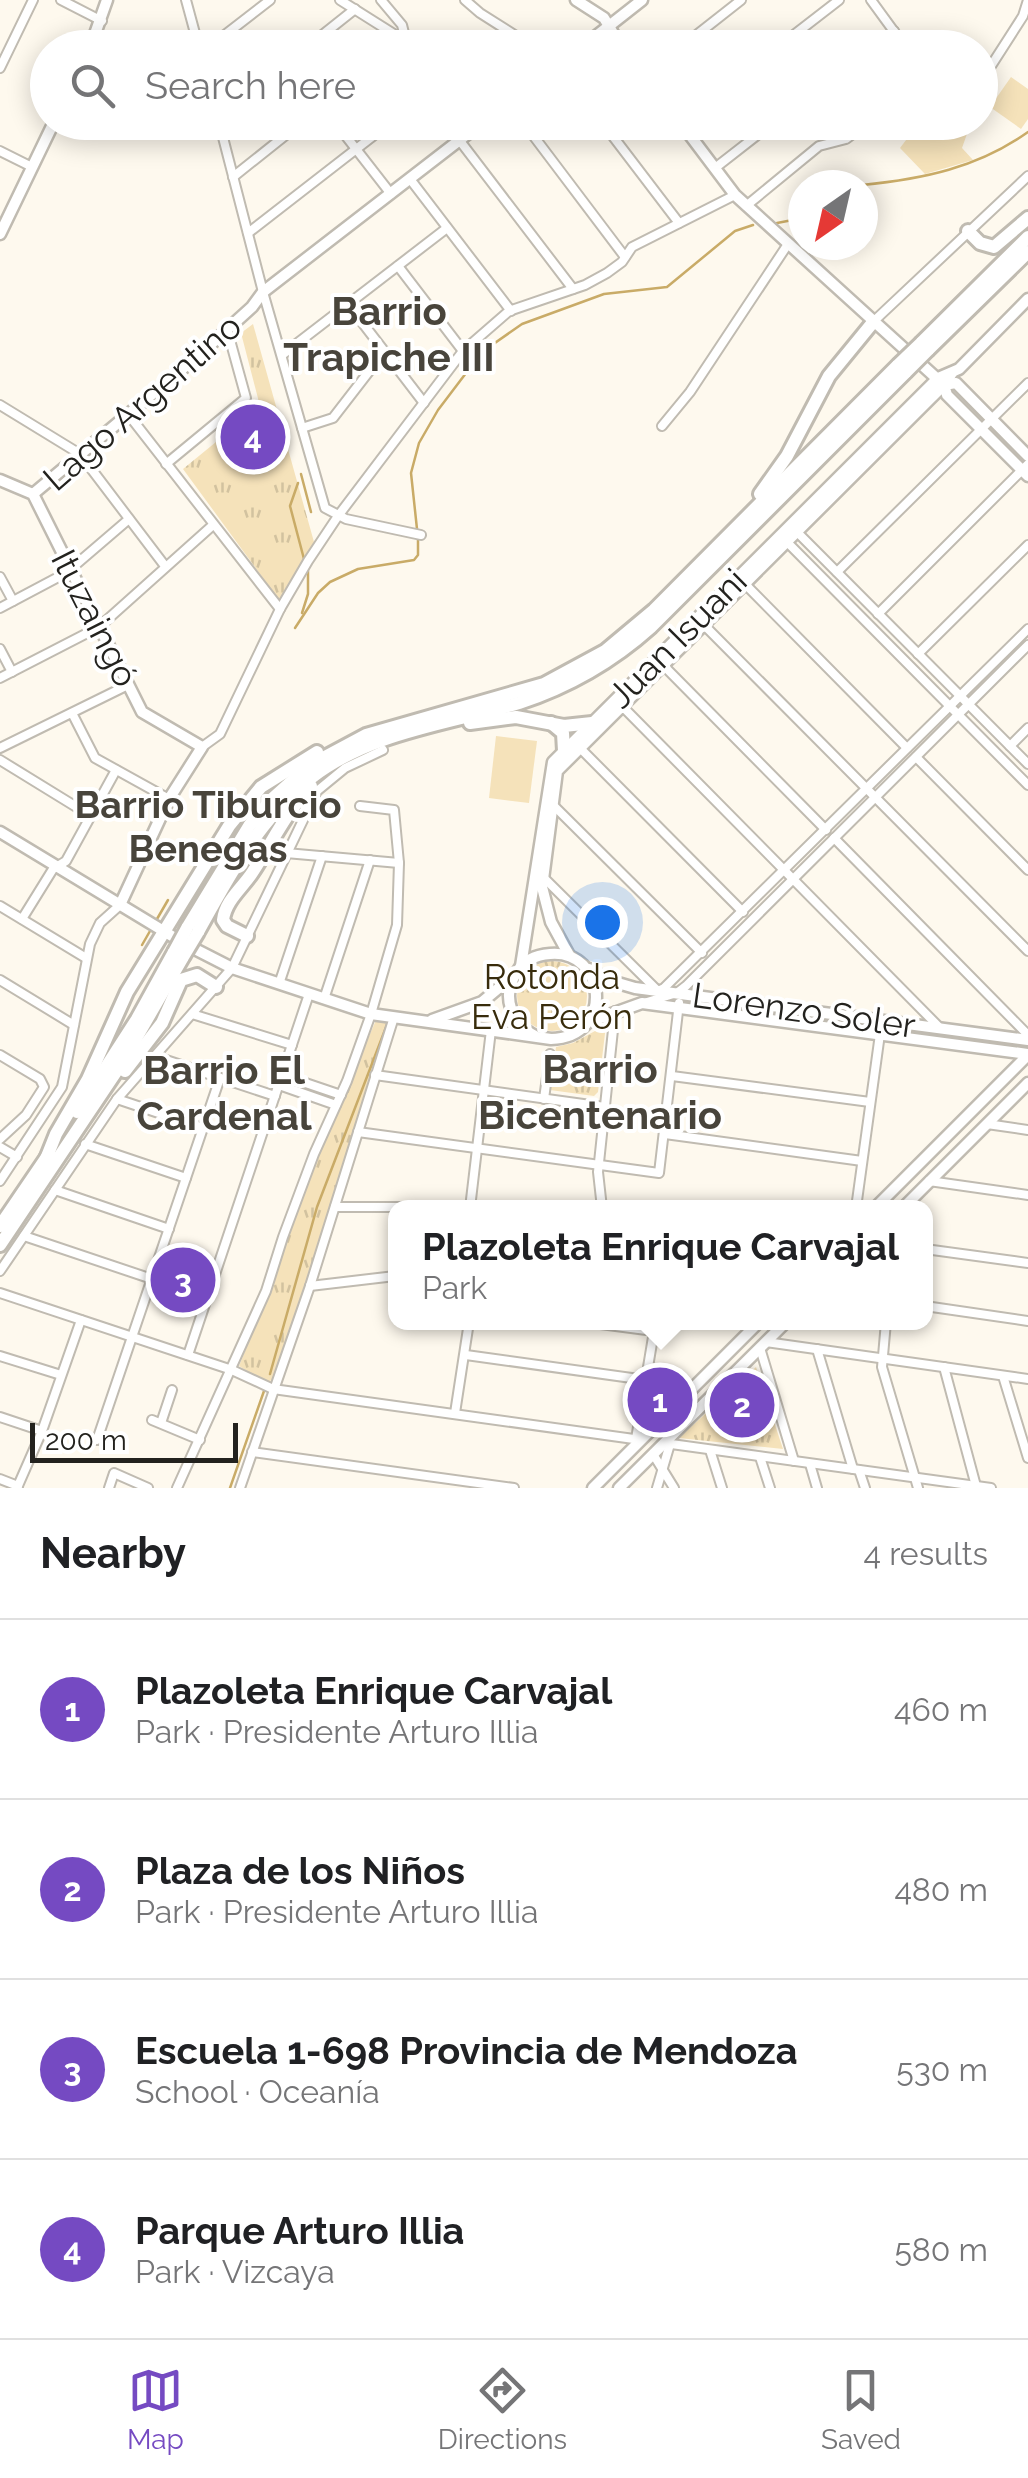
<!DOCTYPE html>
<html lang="en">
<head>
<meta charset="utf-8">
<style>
  :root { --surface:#fff; --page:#f6f6f6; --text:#202124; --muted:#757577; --line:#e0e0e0; --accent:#754ac2 }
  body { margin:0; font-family:Raleway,sans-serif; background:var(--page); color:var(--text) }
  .compass { position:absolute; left:788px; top:170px; width:90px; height:90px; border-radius:50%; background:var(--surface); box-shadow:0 5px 25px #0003; rotate:214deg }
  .scale { position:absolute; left:30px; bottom:25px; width:208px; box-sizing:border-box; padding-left:10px; border:5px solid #23221e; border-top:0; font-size:28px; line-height:35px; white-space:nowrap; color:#23221e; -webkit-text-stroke:8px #fff; paint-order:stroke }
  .you { position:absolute; left:602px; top:922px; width:35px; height:35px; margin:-25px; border:8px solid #fff; border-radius:50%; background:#1a73e8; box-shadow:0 0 0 15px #1a73e833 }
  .badge { display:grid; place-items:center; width:65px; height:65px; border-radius:50%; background:var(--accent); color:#fff; font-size:32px; font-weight:700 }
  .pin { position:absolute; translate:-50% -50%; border:5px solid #fff; box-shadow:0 2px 10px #0006 }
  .popup { position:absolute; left:388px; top:1200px; width:545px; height:130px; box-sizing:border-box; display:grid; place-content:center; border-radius:20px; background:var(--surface); filter:drop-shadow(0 2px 8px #0005); font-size:32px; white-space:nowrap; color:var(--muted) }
  .popup b { font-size:38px; color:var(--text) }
  .popup::after { content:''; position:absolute; left:50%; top:100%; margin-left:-20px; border:20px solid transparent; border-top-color:var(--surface) }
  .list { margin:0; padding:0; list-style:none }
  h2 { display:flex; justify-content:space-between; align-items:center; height:130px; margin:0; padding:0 40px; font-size:42px }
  h2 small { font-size:32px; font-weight:400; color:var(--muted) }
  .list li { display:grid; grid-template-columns:65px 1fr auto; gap:30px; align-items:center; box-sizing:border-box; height:180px; padding:0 40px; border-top:2px solid var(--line) }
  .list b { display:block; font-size:38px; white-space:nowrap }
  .list p { margin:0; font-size:32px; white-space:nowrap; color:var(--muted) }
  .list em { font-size:32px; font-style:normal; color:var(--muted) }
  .icon { flex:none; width:55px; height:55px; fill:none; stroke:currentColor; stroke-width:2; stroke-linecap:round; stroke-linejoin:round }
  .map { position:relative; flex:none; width:1028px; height:1488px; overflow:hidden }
  .search { position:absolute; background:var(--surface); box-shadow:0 5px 25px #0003; left:30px; right:30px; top:30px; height:110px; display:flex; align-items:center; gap:25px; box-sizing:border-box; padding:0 35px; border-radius:55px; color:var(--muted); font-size:38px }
  .sheet { height:850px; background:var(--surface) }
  nav { display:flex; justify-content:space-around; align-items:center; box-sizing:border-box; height:140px; border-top:2px solid var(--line); background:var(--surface); font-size:28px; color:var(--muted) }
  nav a { display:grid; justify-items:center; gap:5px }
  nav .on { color:var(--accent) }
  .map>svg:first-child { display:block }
  .grass { fill:url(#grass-tufts) }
  .pitch { fill:#f5e2ba }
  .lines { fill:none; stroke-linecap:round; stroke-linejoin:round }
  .stream { stroke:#c9ab67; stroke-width:2.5 }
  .street-casing { stroke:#c0bbb1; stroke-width:12 }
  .secondary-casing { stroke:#c0bbb1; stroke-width:15 }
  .highway-casing { stroke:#c0bbb1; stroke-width:18 }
  .street { stroke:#fff; stroke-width:8 }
  .secondary { stroke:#fff; stroke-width:10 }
  .highway { stroke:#fff; stroke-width:12 }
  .highway-bridge-casing { stroke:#c0bbb1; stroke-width:18; stroke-linecap:butt }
  .highway-bridge { stroke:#fff; stroke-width:12 }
  .labels { text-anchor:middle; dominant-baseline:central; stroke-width:8; stroke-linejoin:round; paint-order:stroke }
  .street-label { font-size:35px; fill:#23221e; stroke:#fff }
  .park-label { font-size:35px; fill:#382c0c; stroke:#fff }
  .neighbourhood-label { font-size:38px; font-weight:bold; fill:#48443b; stroke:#fff }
  .quarter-label { font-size:40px; font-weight:bold; fill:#48443b; stroke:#fff }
</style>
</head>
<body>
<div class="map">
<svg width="1028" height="1488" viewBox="0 0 1028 1488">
  <defs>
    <pattern id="grass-tufts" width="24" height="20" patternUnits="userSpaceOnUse" patternTransform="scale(2.5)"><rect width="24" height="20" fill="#f5e2ba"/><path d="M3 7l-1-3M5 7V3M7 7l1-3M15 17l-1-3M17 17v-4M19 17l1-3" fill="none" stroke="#d2c29f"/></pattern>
  </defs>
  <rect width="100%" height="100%" fill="#fef9ee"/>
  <g class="grass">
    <polygon points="253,324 314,542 279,600 183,469 260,406 241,333"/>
    <circle cx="552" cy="996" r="35"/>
    <polygon points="376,1020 387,1021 388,1024 323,1233 273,1379 267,1383 239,1366 270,1290 293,1213"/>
    <polygon points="606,1025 598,1092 594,1096 550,1090 556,1047 573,1043"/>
    <polygon points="756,1367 783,1449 679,1438"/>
  </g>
  <g class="pitch">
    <polygon points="1011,77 1028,89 1028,119 1021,129 990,107"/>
    <polygon points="919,123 955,123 968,131 962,148 973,160 925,174 900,148"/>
    <polygon points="496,736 537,741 529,803 489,798"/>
  </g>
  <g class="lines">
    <g class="stream">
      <path d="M862 185C923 179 977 168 1028 132"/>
      <polyline points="777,223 803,218"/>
      <polyline points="301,474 311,512"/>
      <polyline points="298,483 290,506 304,559"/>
      <polyline points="417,529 411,473 419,443 438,410 482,352 522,324 604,294 667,287 735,231 753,225"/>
      <polyline points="302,613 308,594 308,571"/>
      <polyline points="295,628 318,593 330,582 358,569 414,560 418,555 418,539"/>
      <polyline points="157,919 168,900"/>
      <polyline points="142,945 150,931"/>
      <polyline points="270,1374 317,1207 388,1022"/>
      <polyline points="230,1488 264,1391"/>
    </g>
    <defs>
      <g id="street">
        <polyline points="61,0 102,21"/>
        <polyline points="186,0 199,48"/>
        <polyline points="340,0 416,48"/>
        <polyline points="381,0 402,25 406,41 399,48"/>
        <polyline points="465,0 480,13 535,48"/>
        <polyline points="871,0 906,48"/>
        <polyline points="208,48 270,0"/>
        <polyline points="306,48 355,9"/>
        <polyline points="680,48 741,0"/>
        <polyline points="777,48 839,0"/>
        <polyline points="872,48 894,31"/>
        <polyline points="0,68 33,0"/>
        <polyline points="980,83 1023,16 1028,0"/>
        <polyline points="219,122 263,292 325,508 346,519 421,535"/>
        <polyline points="335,122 391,194"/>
        <polyline points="523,122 625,257"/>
        <polyline points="602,122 679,223"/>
        <polyline points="460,141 573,289"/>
        <polyline points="0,151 32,167"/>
        <polyline points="715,168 774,122"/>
        <polyline points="233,177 302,122"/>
        <polyline points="410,179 511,311"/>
        <polyline points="746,206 819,146 846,139 869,122"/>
        <polyline points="248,233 391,122"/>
        <polyline points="398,266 463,351"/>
        <polyline points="348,304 424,403"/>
        <polyline points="874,321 1028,176"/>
        <polyline points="282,355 447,228"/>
        <polyline points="0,405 80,454 165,566"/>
        <polyline points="128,414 280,609"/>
        <polyline points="662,426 690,392 788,244"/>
        <polyline points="302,428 333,418 384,352"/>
        <polyline points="166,464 246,398 227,329"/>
        <polyline points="795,530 1028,764"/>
        <polyline points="783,538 1028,785"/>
        <polyline points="837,572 1028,383"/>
        <polyline points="0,577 13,601"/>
        <polyline points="742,581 907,748"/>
        <polyline points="0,608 66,573 129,519"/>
        <polyline points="878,614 1028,464"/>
        <polyline points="700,621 1028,951"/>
        <polyline points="0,649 12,672"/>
        <polyline points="918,654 1028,545"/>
        <polyline points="660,662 826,830"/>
        <polyline points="0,678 99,627 213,525"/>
        <polyline points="620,704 940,1028"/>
        <polyline points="72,713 95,758 169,799"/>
        <polyline points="577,745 743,912"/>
        <polyline points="1010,746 1028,728"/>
        <polyline points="202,747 220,734 280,609 308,561 338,516 463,351 509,311 585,285 607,273 622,262 632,247 735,195"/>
        <polyline points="0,748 128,685"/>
        <polyline points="916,757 1028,870"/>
        <polyline points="0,760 91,816"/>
        <polyline points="549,801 702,953"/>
        <polyline points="834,838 1028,1035"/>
        <polyline points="286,853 399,863"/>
        <polyline points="540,874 658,991 664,988 1028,629"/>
        <polyline points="0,906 86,958"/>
        <polyline points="22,919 53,869 66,861 116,770"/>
        <polyline points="0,980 74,1025"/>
        <polyline points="279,984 322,856"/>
        <polyline points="324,999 370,860"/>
        <polyline points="647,1002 677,993 686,986 1028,645"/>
        <polyline points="192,1014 292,1045"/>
        <polyline points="0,1055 40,1079 44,1087 26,1115 0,1139"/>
        <polyline points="154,1056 275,1096"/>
        <polyline points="282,1075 341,1095"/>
        <polyline points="375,1075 605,1107"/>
        <polyline points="672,1076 870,1102"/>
        <polyline points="279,1085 336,1105"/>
        <polyline points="117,1099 203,1128"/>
        <polyline points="544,1099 550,1054"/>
        <polyline points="987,1124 1028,1130"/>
        <polyline points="358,1132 659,1173 679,1003"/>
        <polyline points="665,1134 862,1161"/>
        <polyline points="85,1144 186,1178"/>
        <polyline points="0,1147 17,1157"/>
        <polyline points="0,1181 62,1087 90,944 100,923 120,905"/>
        <polyline points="929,1181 1028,1195"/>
        <polyline points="55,1190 169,1229"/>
        <polyline points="335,1207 470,1207"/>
        <polyline points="470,1208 491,1030"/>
        <polyline points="602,1208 598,1172 615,1011"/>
        <polyline points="856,1208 880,1034"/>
        <polyline points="24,1236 152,1279"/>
        <polyline points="925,1249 1028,1263"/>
        <polyline points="0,1271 117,1099 232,968 317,791 345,768 383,750"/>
        <polyline points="310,1286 395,1276"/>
        <polyline points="0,1293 232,1370 273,1389 641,1440"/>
        <polyline points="925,1306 1028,1321"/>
        <polyline points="585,1322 654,1331 636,1439"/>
        <polyline points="886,1322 882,1367 918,1488"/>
        <polyline points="766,1342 1028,1379"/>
        <polyline points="760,1348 794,1461"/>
        <polyline points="817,1349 853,1469"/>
        <polyline points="188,1355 309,994"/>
        <polyline points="466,1355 646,1380"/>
        <polyline points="0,1356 61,1375"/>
        <polyline points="944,1367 976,1486"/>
        <polyline points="1003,1376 1028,1458"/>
        <polyline points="455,1413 469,1322"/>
        <polyline points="0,1417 42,1431"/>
        <polyline points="152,1420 200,1440"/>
        <polyline points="161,1423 172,1390"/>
        <polyline points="97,1440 220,1078"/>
        <polyline points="664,1443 991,1488"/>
        <polyline points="710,1450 722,1488"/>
        <polyline points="252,1452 514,1488"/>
        <polyline points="653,1454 674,1488"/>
        <polyline points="760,1457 770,1488"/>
        <polyline points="810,1464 817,1488"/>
        <polyline points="859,1470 865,1488"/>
        <polyline points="0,1479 18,1486"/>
        <polyline points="17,1488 42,1431 81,1320"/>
        <polyline points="109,1488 114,1473 148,1488"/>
        <polyline points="177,1488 266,1291 283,1237 314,1154 347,1081 371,1014 397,925 399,863 394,810 360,806"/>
        <polyline points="240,1488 310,1286 394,1017"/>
        <polyline points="657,1488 670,1444"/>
      </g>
      <g id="secondary">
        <polyline points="576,0 604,18 622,48"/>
        <polyline points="90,48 107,0"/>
        <polyline points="581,48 642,0"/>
        <polyline points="680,122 735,195 944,385 947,395 1028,476"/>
        <polyline points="0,234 54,122"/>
        <polyline points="944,385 956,383 1028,456"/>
        <polyline points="0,480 33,494 142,712 202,747 169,799 120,905"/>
        <polyline points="33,494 199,355 252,307 263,292 483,122"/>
        <path d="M0 832 185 944 232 968 371 1014 551 1039C616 1037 606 949 550 954 537 955 524 960 517 972 500 996 512 1025 537 1037"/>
        <polyline points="569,955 551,922 542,887 557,771 944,385 952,373"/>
        <polyline points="521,966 553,762 938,378 959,369 1028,299"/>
        <polyline points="589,969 611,981 635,988 1028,1040"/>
        <polyline points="432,1020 482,1002 513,976"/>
        <polyline points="592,1021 642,1003 1028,1054"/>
        <polyline points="875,1208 1028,1055"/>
        <polyline points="903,1208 1028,1083"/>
        <polyline points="593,1488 759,1322"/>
        <polyline points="619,1488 786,1322"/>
      </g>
      <g id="highway">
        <polyline points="968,231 980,243 994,247 1028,218"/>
        <polyline points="921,343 1028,237"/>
        <polyline points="928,350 1028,252"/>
        <polyline points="760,494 787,456 829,376 874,321"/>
        <polyline points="470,723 516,717 564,726 592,723"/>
        <polyline points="551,723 563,733 564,751"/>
        <polyline points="187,928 249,826 272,799 310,765 366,735 544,684 605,651 654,610 898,365"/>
        <path d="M198 932C229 876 259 819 311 778 370 732 448 724 519 703 568 687 612 662 651 627L906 372"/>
        <path d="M247 936 227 926 223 920C225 901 242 888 252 873 272 843 286 812 311 786"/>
        <polyline points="125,1071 162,1023 181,980 197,975 216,987"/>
        <polyline points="77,1112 137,1019 174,952"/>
        <polyline points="46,1159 56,1134 88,1079 127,992 229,826 261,787 317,752"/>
        <polyline points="0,1226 49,1154"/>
        <polyline points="0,1245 120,1066 183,957"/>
      </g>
    </defs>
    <use href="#street" class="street-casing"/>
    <use href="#secondary" class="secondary-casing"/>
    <use href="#highway" class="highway-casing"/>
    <use href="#street" class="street"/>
    <use href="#secondary" class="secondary"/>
    <use href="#highway" class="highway"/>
    <defs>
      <g id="highway-bridge">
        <polyline points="898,365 921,343"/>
        <polyline points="906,372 928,350"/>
        <polyline points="174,952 187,928"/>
        <polyline points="183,957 198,932"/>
      </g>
    </defs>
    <use href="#highway-bridge" class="highway-bridge-casing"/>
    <use href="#highway-bridge" class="highway-bridge"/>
  </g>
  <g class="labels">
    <g class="street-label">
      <text transform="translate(142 402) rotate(-41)">Lago Argentino</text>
      <text transform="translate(95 618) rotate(63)">Ituzaingó</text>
      <text transform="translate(677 638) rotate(-45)">Juan Isuani</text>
      <text transform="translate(804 1010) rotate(8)">Lorenzo Soler</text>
    </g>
    <g class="park-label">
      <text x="552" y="976">Rotonda<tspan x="552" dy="40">Eva Perón</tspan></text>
    </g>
    <g class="neighbourhood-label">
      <text x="208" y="804">Barrio Tiburcio<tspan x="208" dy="44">Benegas</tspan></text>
    </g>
    <g class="quarter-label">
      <text x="389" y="310">Barrio<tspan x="389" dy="46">Trapiche III</tspan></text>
      <text x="600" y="1068">Barrio<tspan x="600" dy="46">Bicentenario</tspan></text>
      <text x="224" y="1069">Barrio El<tspan x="224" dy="46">Cardenal</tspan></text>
    </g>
  </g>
</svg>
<svg class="compass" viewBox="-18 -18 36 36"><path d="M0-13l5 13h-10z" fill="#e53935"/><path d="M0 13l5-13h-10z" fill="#757577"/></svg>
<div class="scale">200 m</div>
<div class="you"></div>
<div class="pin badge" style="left:660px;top:1400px">1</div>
<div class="popup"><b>Plazoleta Enrique Carvajal</b>Park</div>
<div class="pin badge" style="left:742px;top:1405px">2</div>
<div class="pin badge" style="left:183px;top:1280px">3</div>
<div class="pin badge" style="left:253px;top:437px">4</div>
<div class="search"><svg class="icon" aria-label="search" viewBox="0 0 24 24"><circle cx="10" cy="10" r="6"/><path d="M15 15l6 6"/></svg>Search here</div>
</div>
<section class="sheet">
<h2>Nearby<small>4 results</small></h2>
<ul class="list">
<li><span class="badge">1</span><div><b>Plazoleta Enrique Carvajal</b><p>Park · Presidente Arturo Illia</p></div><em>460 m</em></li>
<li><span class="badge">2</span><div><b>Plaza de los Niños</b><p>Park · Presidente Arturo Illia</p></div><em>480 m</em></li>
<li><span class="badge">3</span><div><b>Escuela 1-698 Provincia de Mendoza</b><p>School · Oceanía</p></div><em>530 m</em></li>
<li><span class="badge">4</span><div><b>Parque Arturo Illia</b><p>Park · Vizcaya</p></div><em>580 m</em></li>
</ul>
</section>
<nav>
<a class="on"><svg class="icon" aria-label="map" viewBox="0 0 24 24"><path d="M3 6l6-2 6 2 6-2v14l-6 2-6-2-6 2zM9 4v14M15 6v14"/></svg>Map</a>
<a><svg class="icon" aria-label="directions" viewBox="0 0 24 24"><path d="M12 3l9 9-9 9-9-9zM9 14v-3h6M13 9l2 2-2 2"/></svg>Directions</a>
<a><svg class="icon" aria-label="saved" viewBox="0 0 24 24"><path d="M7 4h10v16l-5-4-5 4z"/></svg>Saved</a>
</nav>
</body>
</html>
